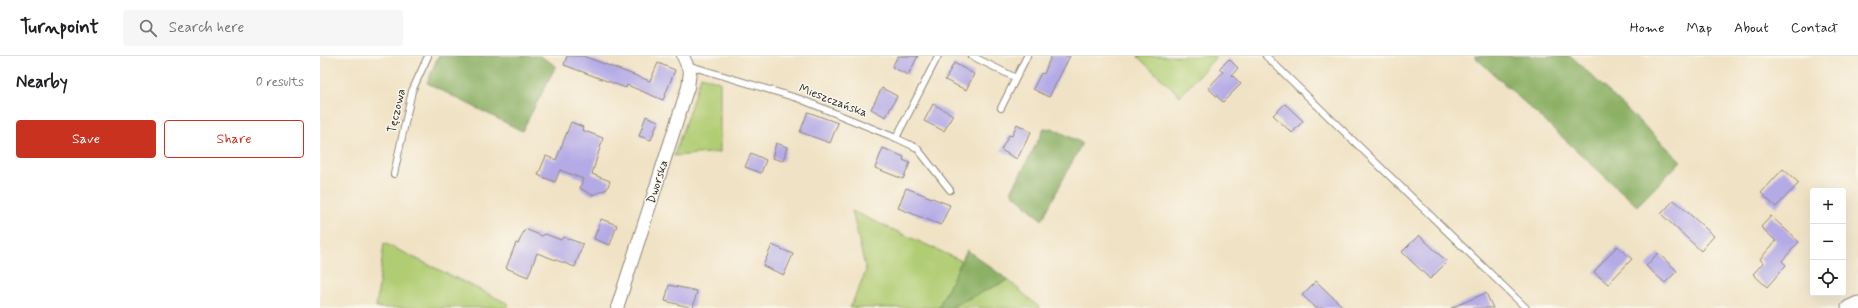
<!DOCTYPE html>
<html lang="en">
<head>
<meta charset="utf-8">
<style>
  :root { --surface:#fff; --page:#f6f6f6; --text:#202124; --muted:#757577; --line:#e0e0e0; --accent:#c8321e }
  body { margin:0; font-family:Mynerve,sans-serif; background:var(--page); color:var(--text) }
  .controls { position:absolute; right:12px; bottom:12px; display:grid; overflow:hidden; border-radius:4px; box-shadow:0 4px 16px #0002 }
  .controls button { width:36px; height:36px; display:grid; place-items:center; padding:0; border:0; border-bottom:1px solid var(--line); background:var(--surface); color:var(--text); font:20px sans-serif }
  .list { margin:0; padding:0; list-style:none }
  h2 { display:flex; justify-content:space-between; align-items:center; height:52px; margin:0; padding:0 16px; font-size:17px }
  h2 small { font-size:13px; font-weight:400; color:var(--muted) }
  .actions { display:flex; gap:8px; padding:12px 16px }
  .actions a { flex:1; padding:9px 0; border:1px solid var(--accent); border-radius:4px; text-align:center; font-size:14px; color:var(--accent) }
  .actions .main { background:var(--accent); color:#fff }
  .icon { flex:none; width:22px; height:22px; fill:none; stroke:currentColor; stroke-width:2; stroke-linecap:round; stroke-linejoin:round }
  .map { position:relative; flex:none; width:1538px; height:252px; overflow:hidden }
  header { display:flex; align-items:center; gap:24px; box-sizing:border-box; height:56px; padding:0 20px; background:var(--surface); border-bottom:1px solid var(--line) }
  header strong { font-size:19px }
  nav { display:flex; gap:22px; margin-inline-start:auto; font-size:14px }
  .search { width:280px; height:36px; background:var(--page); display:flex; align-items:center; gap:10px; box-sizing:border-box; padding:0 14px; border-radius:4px; color:var(--muted); font-size:15px }
  main { display:flex }
  aside { flex:1; background:var(--surface) }
  .map>svg:first-child { display:block }
  .green { fill:#b1cd73; stroke:#6e7c4f }
  .forest { fill:#8cb065; stroke:#5c6e48 }
  .building { fill:#b4aae6 }
  .lines { fill:none; stroke-linecap:round; stroke-linejoin:round }
  .service-casing { stroke:#8e8678; stroke-width:8 }
  .minor-casing { stroke:#8e8678; stroke-width:14 }
  .tertiary-casing { stroke:#8e8678; stroke-width:17 }
  .service { stroke:#fff; stroke-width:6 }
  .minor { stroke:#fff; stroke-width:12 }
  .tertiary { stroke:#fff; stroke-width:15 }
  .labels { text-anchor:middle; dominant-baseline:central; stroke-width:3; stroke-linejoin:round; paint-order:stroke }
  .street-label { font-size:12px; fill:#2b2b2b; stroke:#fbf7ec }
</style>
</head>
<body>
<header>
<strong>Turnpoint</strong>
<div class="search"><svg class="icon" aria-label="search" viewBox="0 0 24 24"><circle cx="10" cy="10" r="6"/><path d="M15 15l6 6"/></svg>Search here</div>
<nav><a>Home</a><a>Map</a><a>About</a><a>Contact</a></nav>
</header>
<main>
<aside>
<h2>Nearby<small>0 results</small></h2>
<ul class="list">
</ul>
<div class="actions"><a class="main">Save</a><a>Share</a></div>
</aside>
<div class="map">
<svg width="1538" height="252" viewBox="0 0 1538 252">
  <rect width="100%" height="100%" fill="#fbf7ec"/>
  <filter id="ink" filterUnits="userSpaceOnUse"><feTurbulence type="fractalNoise" baseFrequency=".025" numOctaves="2"/><feDisplacementMap in="SourceGraphic" scale="8" xChannelSelector="R" yChannelSelector="G"/><feConvolveMatrix kernelMatrix="1 2 1 2 8 2 1 2 1" color-interpolation-filters="sRGB"/></filter>
  <filter id="wash" filterUnits="userSpaceOnUse"><feTurbulence type="fractalNoise" baseFrequency=".012" numOctaves="4" result="noise"/><feDisplacementMap in="SourceGraphic" scale="16" xChannelSelector="R" yChannelSelector="G"/><feGaussianBlur stdDeviation="0.9" result="paint"/><feColorMatrix in="noise" values="0 0 0 0 0 0 0 0 0 0 0 0 0 0 0 0 0 1.4 0 .05"/><feComposite in="paint" operator="in"/></filter>
  <g filter="url(#wash)">
    <rect width="100%" height="100%" fill="#f0e2c4"/>
    <g class="green">
      <polygon points="818,0 897,0 860,40 818,1"/>
      <polygon points="381,20 400,26 400,96 354,100"/>
      <polygon points="532,155 642,205 618,252 530,252 546,215"/>
      <polygon points="64,187 189,248 187,252 56,252"/>
      <polygon points="688,224 720,252 632,252 633,250"/>
    </g>
    <g class="forest">
      <polygon points="118,0 220,0 236,10 202,75 107,27"/>
      <polygon points="1154,0 1251,0 1361,105 1317,150"/>
      <polygon points="732,72 762,87 722,164 691,136 724,73"/>
      <polygon points="647,194 688,224 633,250 632,252 618,252"/>
    </g>
    <g id="blocks">
      <g class="building">
        <polygon points="247,0 263,0 330,25 338,7 355,14 343,44 307,29 306,32 244,9"/>
        <polygon points="578,0 598,0 588,19 572,11"/>
        <polygon points="731,0 750,0 729,41 713,33 721,17 724,18"/>
        <polygon points="909,3 918,12 912,19 921,28 903,46 888,32 903,16 899,13"/>
        <polygon points="634,7 654,18 646,34 625,24"/>
        <polygon points="562,32 577,40 566,61 551,53"/>
        <polygon points="613,48 633,59 624,75 604,65"/>
        <polygon points="965,48 983,65 972,77 953,59"/>
        <polygon points="488,56 518,67 510,87 480,76"/>
        <polygon points="326,60 338,65 331,84 319,80"/>
        <polygon points="251,66 263,71 262,74 283,82 272,118 290,125 287,133 272,139 260,132 263,123 240,114 235,126 218,119 226,100 236,104"/>
        <polygon points="697,68 711,76 697,103 681,94 689,79 692,80"/>
        <polygon points="456,87 467,91 463,105 452,102"/>
        <polygon points="563,92 584,101 583,104 590,107 583,123 555,112"/>
        <polygon points="431,97 446,104 441,117 425,111"/>
        <polygon points="1463,113 1479,127 1456,151 1441,137"/>
        <polygon points="586,132 630,149 621,169 578,152"/>
        <polygon points="1354,144 1394,180 1381,195 1341,158"/>
        <polygon points="1451,160 1479,186 1462,205 1466,209 1447,231 1433,218 1443,207 1440,203 1456,185 1441,171"/>
        <polygon points="281,163 297,169 290,189 274,183"/>
        <polygon points="205,173 222,180 225,178 241,184 243,181 263,188 255,211 217,197 208,221 186,212 196,187 198,188"/>
        <polygon points="1099,179 1127,206 1110,223 1082,196"/>
        <polygon points="452,189 473,198 464,219 443,210"/>
        <polygon points="1297,190 1312,203 1288,228 1274,216"/>
        <polygon points="1338,197 1357,215 1345,227 1326,210"/>
        <polygon points="996,225 1024,252 996,252 982,239"/>
        <polygon points="349,229 377,235 373,252 345,245"/>
        <polygon points="1166,237 1173,252 1131,252"/>
      </g>
    </g>
  </g>
  <g filter="url(#ink)">
    <use href="#blocks" fill-opacity="0" stroke="#8e8678" stroke-width="1"/>
    <g class="lines">
      <defs>
        <g id="service">
          <polyline points="652,0 696,22"/>
          <polyline points="946,0 1206,252"/>
          <polyline points="367,9 480,43 576,82 597,92 630,134"/>
          <polyline points="681,52 707,0"/>
          <polyline points="576,82 618,0"/>
          <polyline points="74,118 92,35 108,0"/>
        </g>
        <polyline id="minor" points="297,252 368,31 370,16 363,0"/>
        <polyline id="tertiary" points="1529,252 1538,248"/>
      </defs>
      <use href="#service" class="service-casing"/>
      <use href="#minor" class="minor-casing"/>
      <use href="#tertiary" class="tertiary-casing"/>
      <use href="#service" class="service"/>
      <use href="#minor" class="minor"/>
      <use href="#tertiary" class="tertiary"/>
    </g>
  </g>
  <g class="labels">
    <g class="street-label">
      <text transform="translate(513 45) rotate(21)">Mieszczańska</text>
      <text transform="translate(77 55) rotate(-77)">Tęczowa</text>
      <text transform="translate(338 126) rotate(-72)">Dworska</text>
    </g>
  </g>
</svg>
<div class="controls">
<button>+</button>
<button>−</button>
<button><svg class="icon" aria-label="locate" viewBox="0 0 24 24"><circle cx="12" cy="12" r="6"/><path d="M12 2v4M12 18v4M2 12h4M18 12h4"/></svg></button>
</div>
</div>
</main>
</body>
</html>
